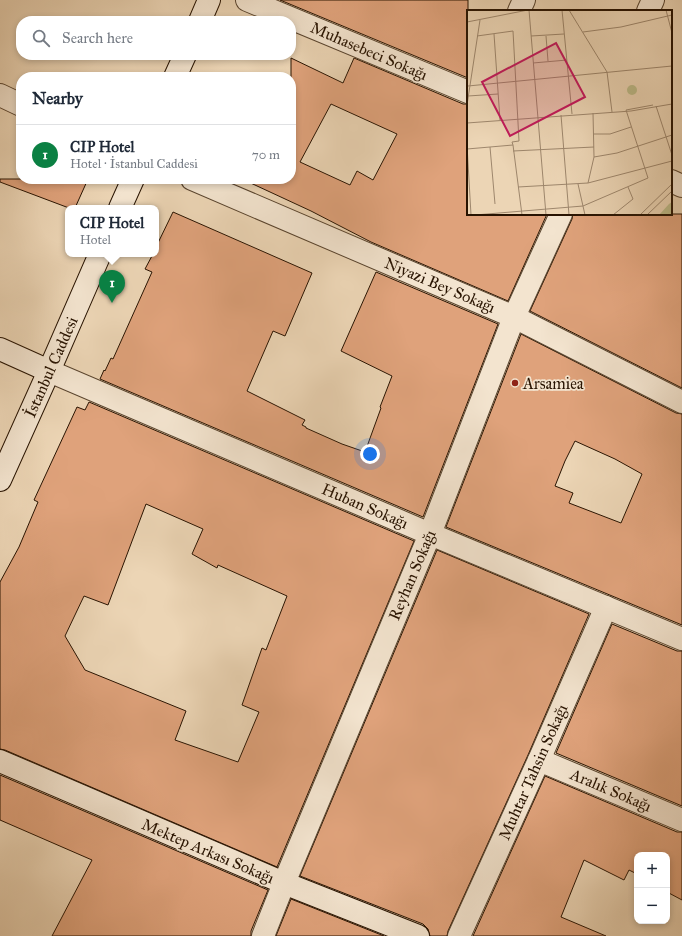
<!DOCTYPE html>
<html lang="en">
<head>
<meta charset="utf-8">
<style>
  :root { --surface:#fff; --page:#f2f2f3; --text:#1f2937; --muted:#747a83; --line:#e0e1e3; --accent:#0b8043 }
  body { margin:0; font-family:"IM FELL Great Primer",serif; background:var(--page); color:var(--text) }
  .controls { position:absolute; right:12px; bottom:12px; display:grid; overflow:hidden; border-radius:8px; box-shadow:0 2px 6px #0003 }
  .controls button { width:36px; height:36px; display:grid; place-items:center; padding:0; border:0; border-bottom:1px solid var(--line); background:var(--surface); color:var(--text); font:20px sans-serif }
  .you { position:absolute; left:370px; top:454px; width:14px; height:14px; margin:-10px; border:3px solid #fff; border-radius:50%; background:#1a73e8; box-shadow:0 0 0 6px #1a73e833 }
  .badge { display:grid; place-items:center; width:26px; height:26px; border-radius:50%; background:var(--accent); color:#fff; font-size:13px; font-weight:700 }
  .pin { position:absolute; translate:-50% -33px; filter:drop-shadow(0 1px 2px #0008) }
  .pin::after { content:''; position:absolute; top:21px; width:14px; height:12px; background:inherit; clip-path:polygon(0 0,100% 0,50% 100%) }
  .popup { position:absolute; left:65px; top:205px; width:94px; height:52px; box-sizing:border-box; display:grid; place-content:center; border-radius:8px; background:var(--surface); filter:drop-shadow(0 1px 3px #0005); font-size:13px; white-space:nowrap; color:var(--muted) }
  .popup b { font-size:15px; color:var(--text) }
  .popup::after { content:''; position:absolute; left:50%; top:100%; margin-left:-8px; border:8px solid transparent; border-top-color:var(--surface) }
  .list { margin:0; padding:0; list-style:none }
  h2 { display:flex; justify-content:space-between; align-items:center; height:52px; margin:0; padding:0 16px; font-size:17px }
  h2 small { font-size:13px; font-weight:400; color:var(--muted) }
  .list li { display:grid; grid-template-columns:26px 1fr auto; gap:12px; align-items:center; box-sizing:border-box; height:60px; padding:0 16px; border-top:1px solid var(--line) }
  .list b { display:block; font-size:15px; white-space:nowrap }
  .list p { margin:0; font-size:13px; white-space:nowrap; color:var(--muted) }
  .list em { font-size:13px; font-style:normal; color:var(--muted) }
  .icon { flex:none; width:22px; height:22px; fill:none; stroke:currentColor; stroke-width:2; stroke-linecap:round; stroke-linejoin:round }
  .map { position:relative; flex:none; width:682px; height:936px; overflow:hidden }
  .search { position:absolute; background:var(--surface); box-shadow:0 2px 6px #0003; left:16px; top:16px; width:280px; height:44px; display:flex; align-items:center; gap:10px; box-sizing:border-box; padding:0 14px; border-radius:16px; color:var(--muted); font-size:15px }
  .panel { position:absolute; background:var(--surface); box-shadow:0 2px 6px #0003; left:16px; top:72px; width:280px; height:112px; border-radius:16px }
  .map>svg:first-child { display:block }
  .building { fill:#dfa27b; stroke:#281301; fill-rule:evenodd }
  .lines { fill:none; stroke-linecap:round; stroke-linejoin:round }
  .street-casing { stroke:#59442e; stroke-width:24 }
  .secondary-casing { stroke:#281301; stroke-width:24 }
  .street { stroke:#f3e4cf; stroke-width:22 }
  .secondary { stroke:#f3e4cf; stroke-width:22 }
  .poi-dot { fill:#8f2418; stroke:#f3e4cf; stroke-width:1.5 }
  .labels { text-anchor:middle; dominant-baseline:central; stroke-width:3.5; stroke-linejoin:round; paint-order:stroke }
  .street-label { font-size:16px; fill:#281301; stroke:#f3e4cf }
  .poi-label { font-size:16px; fill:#281301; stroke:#f3e4cf; text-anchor:start }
  .inset-road { fill:none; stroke:#9e876d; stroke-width:1 }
  .view { fill:#c2185b; fill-opacity:0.15; stroke:#c2185b; stroke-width:2 }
  .inset-edge { fill:none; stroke:#281301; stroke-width:2 }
</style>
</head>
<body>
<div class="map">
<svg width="682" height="936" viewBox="0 0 682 936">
  <rect width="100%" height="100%" fill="#ecd5b5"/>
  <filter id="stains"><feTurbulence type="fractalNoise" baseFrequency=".005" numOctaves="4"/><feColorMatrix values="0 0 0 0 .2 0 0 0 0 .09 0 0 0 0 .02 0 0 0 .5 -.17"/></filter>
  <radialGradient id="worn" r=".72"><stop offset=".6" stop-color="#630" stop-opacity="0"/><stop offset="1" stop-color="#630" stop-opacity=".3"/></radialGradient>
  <g class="building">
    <polygon points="280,0 468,0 468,78"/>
    <path d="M291 58 343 83 354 58 463 104H468V214H547L508 301 371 242 311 211 242 179H291ZM331 104 397 134 373 180 357 171 350 185 300 162Z"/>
    <polygon points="0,179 88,179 75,208 69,208 0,182"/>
    <polygon points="173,212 312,273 285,336 273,331 247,391 305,420 302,425 306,427 306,428 342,444 365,452 381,408 380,407 392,376 341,351 376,272 498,324 423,517 100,379 104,370 105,371 111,358 113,359 152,272 145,269 153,254 156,254 156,247"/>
    <polygon points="573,214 682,214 682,388 530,311 572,219"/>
    <path d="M521 334 676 413 682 414V625L446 527ZM575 441 615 459 642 474 621 523 569 503 573 493 555 486 565 461Z"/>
    <path d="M89 402 414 541 277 867 5 750 0 749V582L19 547 38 502 34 500 77 407 85 410ZM146 504 203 529 192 554 217 568 218 565 287 596 266 650 262 648 242 705 259 712 238 762 175 740 186 711 85 670 65 636 84 596 108 605Z"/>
    <polygon points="437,550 589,614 528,755 448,931 447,936 430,936 428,929 423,924 300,876"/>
    <polygon points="612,624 677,651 682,651 682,806 556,753"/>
    <polygon points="0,775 268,890 251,931 251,936 52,936 92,860 0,820"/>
    <polygon points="545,776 677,832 682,832 682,900 667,892 667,855 637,855 637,874 629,870 624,880 584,860 561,917 606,936 473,936"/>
    <polygon points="291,899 384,936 276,936"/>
  </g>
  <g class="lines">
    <defs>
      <g id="street">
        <polyline points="247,0 468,92"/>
        <polyline points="519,11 524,0"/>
        <polyline points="648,11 653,0"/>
        <polyline points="0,95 21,105"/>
        <polyline points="192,179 514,317 682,402"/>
        <polyline points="671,181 682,186"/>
        <polyline points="49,371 430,534 682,639"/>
        <polyline points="539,760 682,820"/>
        <polyline points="263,936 284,883 430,534 514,317 561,214"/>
        <polyline points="459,936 539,760 606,607"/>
      </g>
      <g id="secondary">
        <polyline points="200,21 209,0"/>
        <polyline points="175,77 185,55"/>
        <polyline points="120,208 133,179"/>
        <polyline points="0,349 49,371"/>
        <polyline points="0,480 49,371 100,254"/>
        <polyline points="0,761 284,883 418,936"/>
      </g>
    </defs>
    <use href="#street" class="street-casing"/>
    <use href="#secondary" class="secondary-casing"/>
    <use href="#street" class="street"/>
    <use href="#secondary" class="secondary"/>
  </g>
  <circle class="poi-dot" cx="515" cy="383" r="4"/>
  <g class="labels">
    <g class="street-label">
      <text transform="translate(369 51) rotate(23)">Muhasebeci Sokağı</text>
      <text transform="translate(440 285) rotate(23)">Niyazi Bey Sokağı</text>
      <text transform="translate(51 367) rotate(-66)">İstanbul Caddesi</text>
      <text transform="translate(365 506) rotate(23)">Huban Sokağı</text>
      <text transform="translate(412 575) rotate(-67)">Reyhan Sokağı</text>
      <text transform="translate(533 772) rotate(-66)">Muhtar Tahsin Sokağı</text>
      <text transform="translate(611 790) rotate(23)">Aralık Sokağı</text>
      <text transform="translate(208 851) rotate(23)">Mektep Arkası Sokağı</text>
    </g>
    <g class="poi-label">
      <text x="523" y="383">Arsamiea</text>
    </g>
  </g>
  <g transform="translate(467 10)">
    <rect width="205" height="205" fill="#ecd5b5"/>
    <path d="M160 80a5 5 0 1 1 10 0a5 5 0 1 1-10 0ZM205 192V205H192L202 194Z" fill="#bdbc8a"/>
    <path class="inset-road" d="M62 0 79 205M95 0 105 104M102 0 140 62 145 102M199 0 205 23M0 12 61 0M116 22 154 17 205 5M27 24 33 110M64 26 97 24M79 26 81 51M66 53 100 50M1 76 205 56M1 86 31 84M0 95 13 10M189 96 205 145M159 100 186 95M94 105 102 205M0 113 164 101 205 94M126 124H143L164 117M0 135 4 205M46 135 55 205M23 137 28 194M0 139 46 135 45 132 52 131 46 21 10 26M46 141 127 137M127 147 150 143 205 125M121 173 127 147 126 103M111 174 118 205M51 177 121 173 205 151M8 205 116 196 181 168 159 100M146 205 166 189 161 177M173 205 205 174M180 205 205 181"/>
    <path class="view" d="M89 33 118 87 43 126 15 72Z"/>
    <rect width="205" height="205" class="inset-edge"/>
  </g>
  <rect width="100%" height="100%" filter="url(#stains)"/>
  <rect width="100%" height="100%" fill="url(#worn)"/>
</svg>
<div class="controls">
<button>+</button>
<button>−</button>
</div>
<div class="you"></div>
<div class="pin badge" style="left:112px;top:303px">1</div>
<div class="popup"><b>CIP Hotel</b>Hotel</div>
<div class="search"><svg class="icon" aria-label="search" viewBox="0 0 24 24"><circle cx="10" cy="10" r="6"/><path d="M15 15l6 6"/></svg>Search here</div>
<section class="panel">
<h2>Nearby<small></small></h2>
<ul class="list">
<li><span class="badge">1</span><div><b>CIP Hotel</b><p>Hotel · İstanbul Caddesi</p></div><em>70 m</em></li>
</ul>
</section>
</div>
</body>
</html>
